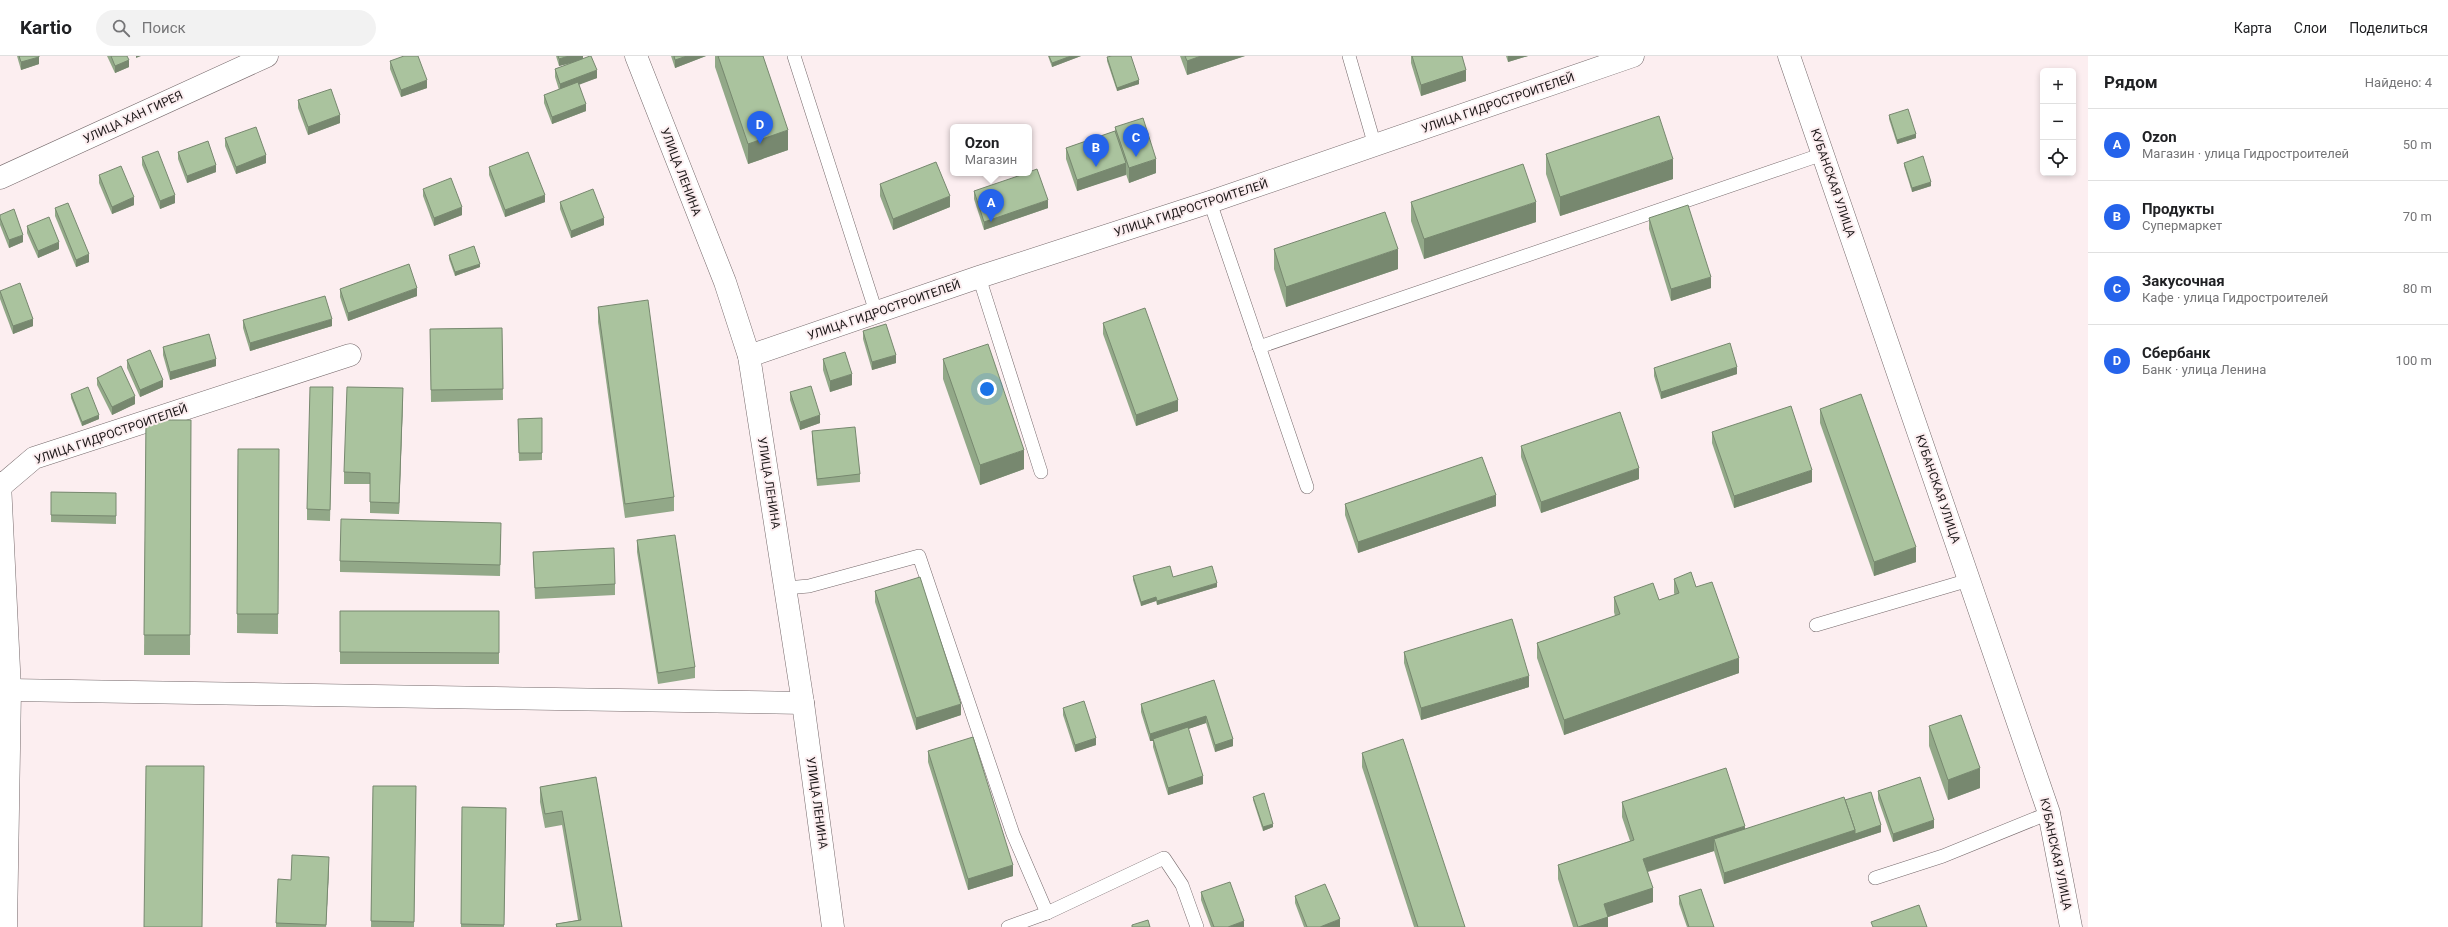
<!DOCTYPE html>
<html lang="ru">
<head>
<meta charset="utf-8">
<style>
  :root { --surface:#fff; --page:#f2f2f2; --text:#202124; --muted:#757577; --line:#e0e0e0; --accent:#2563eb }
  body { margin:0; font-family:Roboto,sans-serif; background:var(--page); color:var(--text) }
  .controls { position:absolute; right:12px; top:12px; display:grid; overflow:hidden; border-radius:6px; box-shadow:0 2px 6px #0003 }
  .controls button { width:36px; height:36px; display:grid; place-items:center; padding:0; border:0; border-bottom:1px solid var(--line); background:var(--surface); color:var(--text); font:20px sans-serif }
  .you { position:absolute; left:987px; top:333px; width:14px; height:14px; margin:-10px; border:3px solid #fff; border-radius:50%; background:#1a73e8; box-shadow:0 0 0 6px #1a73e833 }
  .badge { display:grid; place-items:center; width:26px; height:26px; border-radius:50%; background:var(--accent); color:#fff; font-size:13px; font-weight:700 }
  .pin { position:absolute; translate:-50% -33px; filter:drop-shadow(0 1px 2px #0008) }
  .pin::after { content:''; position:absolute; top:21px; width:14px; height:12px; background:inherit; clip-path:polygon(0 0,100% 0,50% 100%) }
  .popup { position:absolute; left:950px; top:68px; width:82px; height:52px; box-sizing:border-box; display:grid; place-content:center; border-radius:6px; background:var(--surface); filter:drop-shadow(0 1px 3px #0005); font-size:13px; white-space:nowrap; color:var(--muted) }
  .popup b { font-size:15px; color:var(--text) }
  .popup::after { content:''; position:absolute; left:50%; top:100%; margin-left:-8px; border:8px solid transparent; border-top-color:var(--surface) }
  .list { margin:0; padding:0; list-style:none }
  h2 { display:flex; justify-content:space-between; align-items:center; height:52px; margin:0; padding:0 16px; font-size:17px }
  h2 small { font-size:13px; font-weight:400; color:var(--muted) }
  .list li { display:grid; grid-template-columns:26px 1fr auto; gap:12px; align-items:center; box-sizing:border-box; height:72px; padding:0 16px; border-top:1px solid var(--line) }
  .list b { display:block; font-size:15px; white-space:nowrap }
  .list p { margin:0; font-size:13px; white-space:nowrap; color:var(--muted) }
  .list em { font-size:13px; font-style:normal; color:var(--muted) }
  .icon { flex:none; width:22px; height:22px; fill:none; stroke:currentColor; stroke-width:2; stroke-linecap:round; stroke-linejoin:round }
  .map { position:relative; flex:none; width:2088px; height:871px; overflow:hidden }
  header { display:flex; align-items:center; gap:24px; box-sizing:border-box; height:56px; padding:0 20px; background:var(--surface); border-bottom:1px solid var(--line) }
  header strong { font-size:19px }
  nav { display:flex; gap:22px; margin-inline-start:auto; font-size:14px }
  .search { width:280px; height:36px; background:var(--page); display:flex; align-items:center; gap:10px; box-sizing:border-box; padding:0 14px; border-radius:22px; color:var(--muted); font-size:15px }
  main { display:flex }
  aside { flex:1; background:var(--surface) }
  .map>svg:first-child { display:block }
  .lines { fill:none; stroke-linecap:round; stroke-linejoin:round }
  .service-casing { stroke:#75696b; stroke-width:14 }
  .minor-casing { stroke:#75696b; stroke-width:23 }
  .service { stroke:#fff; stroke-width:13 }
  .minor { stroke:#fff; stroke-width:22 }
  .wall { fill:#92a888 }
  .shaded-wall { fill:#77886f }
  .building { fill:#aac39e; stroke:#77886f }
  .labels { text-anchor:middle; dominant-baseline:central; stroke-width:4; stroke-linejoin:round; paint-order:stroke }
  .street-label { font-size:12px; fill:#1e191a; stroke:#fceef0 }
</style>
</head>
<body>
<header>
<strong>Kartio</strong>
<div class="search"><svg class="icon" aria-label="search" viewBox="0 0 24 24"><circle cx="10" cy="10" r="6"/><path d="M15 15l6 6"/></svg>Поиск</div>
<nav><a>Карта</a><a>Слои</a><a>Поделиться</a></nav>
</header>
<main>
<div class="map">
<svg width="2088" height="871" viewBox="0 0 2088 871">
  <rect width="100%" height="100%" fill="#fceef0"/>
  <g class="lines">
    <defs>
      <g id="service">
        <polyline points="794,0 876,256"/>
        <polyline points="1349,0 1375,90"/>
        <polyline points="1210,146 1307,431"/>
        <polyline points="979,221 1041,416"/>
        <polyline points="1259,291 1823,98"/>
        <polyline points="786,532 809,530 919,500 1013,778 1047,857"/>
        <polyline points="1816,569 1969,524"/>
        <polyline points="1875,822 1943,800 2049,757"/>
        <polyline points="1008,871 1047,857 1164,802 1182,829 1197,871"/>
      </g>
      <g id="minor">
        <polyline points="636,0 725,226 749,300 803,647 833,871"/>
        <polyline points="1789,0 2049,757 2071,871"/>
        <polyline points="0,122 267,0"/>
        <polyline points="749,300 979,221 1210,146 1633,0"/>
        <polyline points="0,427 10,634 6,871"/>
        <polyline points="1,430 34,402 350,299"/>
        <polyline points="10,634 803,647"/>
      </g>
    </defs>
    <use href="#service" class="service-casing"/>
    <use href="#minor" class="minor-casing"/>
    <use href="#service" class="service"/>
    <use href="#minor" class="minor"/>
  </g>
  <g class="wall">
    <polygon points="17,0 39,0 39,8 21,14"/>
    <polygon points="107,0 127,0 129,11 115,17"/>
    <polygon points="556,0 583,0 583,3 597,22 579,28 586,55 552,68 544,47 544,39 559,34 555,21 555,13 571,7 559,10"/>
    <polygon points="671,0 706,0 675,12"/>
    <polygon points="715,0 763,0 788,94 748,108 715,11"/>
    <polygon points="1048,0 1081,0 1052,11"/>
    <polygon points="1180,0 1245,0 1187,19"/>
    <polygon points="1411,0 1462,0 1466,25 1421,40 1411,7"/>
    <polygon points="1506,0 1528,0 1508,6"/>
    <polygon points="1107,1 1139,28 1117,35 1107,5"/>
    <polygon points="390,5 427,32 401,41 390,13"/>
    <polygon points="298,44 340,67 308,79 298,52"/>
    <polygon points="1889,59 1916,82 1897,88 1889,63"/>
    <polygon points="1115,71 1156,117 1129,127 1126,118 1077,135 1066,103 1066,92 1115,75"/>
    <polygon points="225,82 266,107 236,118 225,90"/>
    <polygon points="178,96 216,116 187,127 178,103"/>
    <polygon points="1546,98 1673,123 1560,160 1546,118"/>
    <polygon points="142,101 175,147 160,153 142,109"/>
    <polygon points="1904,107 1931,130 1912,136 1904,110"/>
    <polygon points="489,111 545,146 505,161 489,119"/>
    <polygon points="99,119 134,149 112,158 99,127"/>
    <polygon points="880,128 950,151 893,174 880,140"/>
    <polygon points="423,133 462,159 434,170 423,140"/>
    <polygon points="974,135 1048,152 984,174 974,143"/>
    <polygon points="560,146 604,169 571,182 560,153"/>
    <polygon points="1411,146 1536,166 1424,203 1411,165"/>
    <polygon points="55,152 89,206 76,211 55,160"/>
    <polygon points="0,159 23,186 9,192 0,169"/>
    <polygon points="1649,162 1711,232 1671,245 1649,173"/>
    <polygon points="27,170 59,193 38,202 27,177"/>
    <polygon points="1274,193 1398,213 1286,251 1274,213"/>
    <polygon points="449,199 480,211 455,220 449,203"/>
    <polygon points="340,233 417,240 348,265 340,241"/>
    <polygon points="0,235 33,270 13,278 0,243"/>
    <polygon points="598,251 674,441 674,455 625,462 598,266"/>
    <polygon points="243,264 332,270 250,295 243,272"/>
    <polygon points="1103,267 1178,355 1136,370 1103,278"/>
    <polygon points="502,272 503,344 431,346 430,273"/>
    <polygon points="863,275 896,307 872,314 863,283"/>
    <polygon points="163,291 216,310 170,324 163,299"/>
    <polygon points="823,303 852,329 830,336 823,314"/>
    <polygon points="943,303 1024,413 980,429 943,323"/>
    <polygon points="127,304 163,331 140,341 127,312"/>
    <polygon points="1654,312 1737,318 1661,343 1654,320"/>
    <polygon points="97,322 135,348 112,359 97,329"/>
    <polygon points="790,336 820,367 800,374 790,344"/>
    <polygon points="71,338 99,363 82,370 71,342"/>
    <polygon points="333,342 330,465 307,464 307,453"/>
    <polygon points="403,343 399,458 370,457 370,428 344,428 344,416"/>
    <polygon points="1820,353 1916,506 1874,520 1820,367"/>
    <polygon points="542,362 542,404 519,405 518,363"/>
    <polygon points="146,364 191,364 190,599 144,599"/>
    <polygon points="812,375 860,418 860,426 817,430 812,383"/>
    <polygon points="1712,376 1812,426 1734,452 1712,387"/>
    <polygon points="1521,390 1639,423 1541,457 1521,401"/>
    <polygon points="238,393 279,393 278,578 237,577"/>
    <polygon points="51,436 116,437 116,468 51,466"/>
    <polygon points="1345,448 1496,450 1358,497 1345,459"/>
    <polygon points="501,478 500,520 340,516 340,505"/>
    <polygon points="637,484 695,611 695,622 658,628 637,496"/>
    <polygon points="533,496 615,528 615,539 535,543"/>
    <polygon points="1133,520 1217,531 1157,549 1156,545 1141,550 1133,524"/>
    <polygon points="1674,523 1696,531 1739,617 1564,679 1537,602 1537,587 1615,560 1614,556 1614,541 1659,544 1675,539 1674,537"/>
    <polygon points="875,535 961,659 916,674 875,546"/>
    <rect x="340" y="555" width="159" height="53"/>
    <polygon points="1404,596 1529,631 1421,664 1404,607"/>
    <polygon points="1214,624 1233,690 1215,696 1206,667 1188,673 1203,728 1168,739 1153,691 1153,685 1150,685 1141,656 1141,648"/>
    <polygon points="1063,652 1096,689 1075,696 1063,659"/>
    <polygon points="1929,670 1980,732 1948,744 1929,690"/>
    <polygon points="928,695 1013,820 968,834 928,706"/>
    <polygon points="1362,697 1465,871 1414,871 1362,711"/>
    <polygon points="596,721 622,871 556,871 556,868 578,864 562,769 545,772 540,746 540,731"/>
    <polygon points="373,730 416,730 414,871 371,871"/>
    <polygon points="1878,735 1934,772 1893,786 1878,743"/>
    <polygon points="1253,741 1273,771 1263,775 1253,744"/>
    <polygon points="1845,744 1881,776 1724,828 1714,795 1648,816 1653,846 1608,861 1608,871 1573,871 1558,823 1558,809 1630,785 1622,761 1622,746 1745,773"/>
    <polygon points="462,751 506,752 504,871 461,871"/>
    <polygon points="329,812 326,871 276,871 276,867 291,824"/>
    <polygon points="1201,836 1244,871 1211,871 1201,844"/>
    <polygon points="1295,840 1340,871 1304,871 1295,847"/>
    <polygon points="1679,840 1714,871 1687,871 1679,848"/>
  </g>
  <g class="shaded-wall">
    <polygon points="136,0 141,0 136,2"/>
    <polygon points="569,0 583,0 583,4 559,10 559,3"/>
    <polygon points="687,0 706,0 675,12 675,4"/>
    <polygon points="1071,0 1081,0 1052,11 1052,7"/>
    <polygon points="1201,0 1245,0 1187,19 1187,5"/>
    <polygon points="1508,0 1528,0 1508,6"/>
    <polygon points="39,1 39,8 21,14 21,6"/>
    <polygon points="129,4 129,11 115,17 115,10"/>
    <polygon points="597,14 597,22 560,36 560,28"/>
    <polygon points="1466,14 1466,25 1421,40 1421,29"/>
    <polygon points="427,24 427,32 401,41 401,34"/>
    <polygon points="1139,24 1139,28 1117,35 1117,32"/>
    <polygon points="586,48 586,55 552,68 552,61"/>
    <polygon points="340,59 340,67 308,79 308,71"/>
    <polygon points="788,74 788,94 748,108 748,88"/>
    <polygon points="1916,78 1916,82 1897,88 1897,84"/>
    <polygon points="266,99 266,107 236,118 236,111"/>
    <polygon points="1156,103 1156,117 1129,127 1129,112"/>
    <polygon points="1673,103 1673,123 1560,160 1560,141"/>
    <polygon points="1126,107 1126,119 1077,135 1077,124"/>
    <polygon points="216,109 216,116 187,127 187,120"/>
    <polygon points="1931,126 1931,130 1912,136 1912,132"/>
    <polygon points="175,139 175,147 160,153 160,145"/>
    <polygon points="545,139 545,146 505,161 505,154"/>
    <polygon points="950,140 950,151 893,174 893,163"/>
    <polygon points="134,141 134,149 112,158 112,151"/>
    <polygon points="1048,144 1048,152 984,174 984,166"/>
    <polygon points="1536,146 1536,166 1424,203 1424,183"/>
    <polygon points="462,151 462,159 434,170 434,162"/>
    <polygon points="604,162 604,169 571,182 571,175"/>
    <polygon points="23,179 23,186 9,192 9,184"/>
    <polygon points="59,186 59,193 38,202 38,195"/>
    <polygon points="1398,193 1398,213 1286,251 1286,231"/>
    <polygon points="89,198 89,206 76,211 76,204"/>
    <polygon points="480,208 480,211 455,220 455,216"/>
    <polygon points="1711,221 1711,232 1671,245 1671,233"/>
    <polygon points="417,232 417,240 348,265 348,257"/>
    <polygon points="33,263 33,270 13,278 13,270"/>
    <polygon points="332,263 332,270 250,295 250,287"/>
    <polygon points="896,299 896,307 872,314 872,306"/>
    <polygon points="216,303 216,310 170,324 170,316"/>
    <polygon points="1737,311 1737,318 1661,343 1661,336"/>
    <polygon points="852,318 852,329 830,336 830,325"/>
    <polygon points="163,324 163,331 140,341 140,334"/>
    <polygon points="403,332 403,343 399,458 399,447"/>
    <polygon points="135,340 135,348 112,359 112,351"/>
    <polygon points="1178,344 1178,355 1136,370 1136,359"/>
    <polygon points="99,359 99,363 82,370 82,366"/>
    <polygon points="820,359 820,367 800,374 800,366"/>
    <polygon points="1024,394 1024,413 980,429 980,409"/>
    <polygon points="1639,412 1639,423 1541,457 1541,446"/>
    <polygon points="1812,414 1812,426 1734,452 1734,440"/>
    <polygon points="1496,439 1496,450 1358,497 1358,486"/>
    <polygon points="1916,491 1916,506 1874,520 1874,506"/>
    <polygon points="1217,527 1217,531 1157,549 1157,545"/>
    <polygon points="1156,541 1156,545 1141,550 1141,546"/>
    <polygon points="1739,602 1739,617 1564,679 1564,664"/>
    <polygon points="1529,620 1529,631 1421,664 1421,652"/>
    <polygon points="961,648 961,659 916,674 916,662"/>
    <polygon points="1206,660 1206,667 1153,685 1153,683 1153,685 1150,685 1150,678"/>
    <polygon points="1096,682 1096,689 1075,696 1075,689"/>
    <polygon points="1233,683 1233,690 1215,696 1215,689"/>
    <polygon points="1980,712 1980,732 1948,744 1948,724"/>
    <polygon points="1203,720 1203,728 1168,739 1168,732"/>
    <polygon points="1934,764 1934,772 1893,786 1893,778"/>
    <polygon points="1273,768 1273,771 1263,775 1263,771"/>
    <polygon points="1881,769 1881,776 1724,828 1724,817 1855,774"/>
    <polygon points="1745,770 1745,785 1714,783 1714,795 1643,817 1643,803"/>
    <polygon points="329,801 329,812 326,871 326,869"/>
    <polygon points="1013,809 1013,820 968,834 968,823"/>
    <polygon points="1653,832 1653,846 1608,861 1608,871 1578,871 1604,848"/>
    <polygon points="1340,863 1340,871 1320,871"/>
    <polygon points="1244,865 1244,871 1228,871"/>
  </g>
  <g class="building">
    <polygon points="19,0 39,0 39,1 21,6"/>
    <polygon points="111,0 127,0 129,4 115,10"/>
    <polygon points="404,0 418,0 427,24 401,34 390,5"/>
    <polygon points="558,0 569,0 559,3"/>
    <polygon points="590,0 591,0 597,14 560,28 555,13"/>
    <polygon points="674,0 687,0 675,4"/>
    <polygon points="718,0 763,0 788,74 748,88"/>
    <polygon points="1049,0 1071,0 1052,7"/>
    <polygon points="1112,0 1131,0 1139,24 1117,32 1107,1"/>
    <polygon points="1185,0 1201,0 1187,5"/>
    <polygon points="1412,0 1462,0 1466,14 1421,29"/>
    <polygon points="578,26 586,48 552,61 544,39"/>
    <polygon points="331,33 340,59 308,71 298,44"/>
    <polygon points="1908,53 1916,78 1897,84 1889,59"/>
    <polygon points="1659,60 1673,103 1560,141 1546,98"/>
    <polygon points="1143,62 1156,103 1129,112 1115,71"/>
    <polygon points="256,71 266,99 236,111 225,82"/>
    <polygon points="1115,75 1126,107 1077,124 1066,92"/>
    <polygon points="208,85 216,109 187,120 178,96"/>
    <polygon points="158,95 175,139 160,145 142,101"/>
    <polygon points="528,96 545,139 505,154 489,111"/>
    <polygon points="1923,100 1931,126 1912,132 1904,107"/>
    <polygon points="936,106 950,140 893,163 880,128"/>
    <polygon points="1523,108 1536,146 1424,183 1411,146"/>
    <polygon points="121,110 134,141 112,151 99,119"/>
    <polygon points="1037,113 1048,144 984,166 974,135 1027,117 1029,117 1029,116"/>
    <polygon points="451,122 462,151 434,162 423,133"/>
    <polygon points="593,133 604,162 571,175 560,146"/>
    <polygon points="68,147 89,198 76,204 55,152"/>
    <polygon points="1688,149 1711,221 1671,233 1649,162"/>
    <polygon points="14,153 23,179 9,184 0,162 0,159"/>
    <polygon points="1385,156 1398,193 1286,231 1274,193"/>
    <polygon points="49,161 59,186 38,195 27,170"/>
    <polygon points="474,190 480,208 455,216 449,199"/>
    <polygon points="409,208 417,232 348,257 340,233"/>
    <polygon points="20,227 33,263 13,270 0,235"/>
    <polygon points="325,240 332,263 250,287 243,264"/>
    <polygon points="648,244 674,441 625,448 598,251"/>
    <polygon points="1145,252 1178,344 1136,359 1103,267"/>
    <polygon points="886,268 896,299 872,306 863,275"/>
    <polygon points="502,272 503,333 431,334 430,273"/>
    <polygon points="209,278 216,303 170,316 163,291"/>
    <polygon points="1730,287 1737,311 1661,336 1654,312"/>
    <polygon points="988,288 1024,394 980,409 943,303"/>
    <polygon points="150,294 163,324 140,334 127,304"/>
    <polygon points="845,296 852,318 830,325 823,303"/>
    <polygon points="121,310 135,340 112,351 97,322"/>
    <polygon points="811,330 820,359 800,366 790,336"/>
    <polygon points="88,331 99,359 82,366 71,338"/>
    <polygon points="310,331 333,331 330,454 307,453"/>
    <polygon points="347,331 403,332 399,447 370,446 370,417 344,416"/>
    <polygon points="1861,338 1916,491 1874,506 1820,353"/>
    <polygon points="1791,350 1812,414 1734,440 1712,376"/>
    <polygon points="1620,356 1639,412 1541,446 1521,390"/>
    <polygon points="542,362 542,397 519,397 518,363"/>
    <polygon points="146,364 191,364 190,579 144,579"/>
    <polygon points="855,371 860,418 817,423 812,375"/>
    <polygon points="238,393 279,393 278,558 237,558"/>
    <polygon points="1482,401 1496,439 1358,486 1345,448"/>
    <polygon points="51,436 116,437 116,460 51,459"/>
    <polygon points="341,463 501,467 500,509 340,505"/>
    <polygon points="675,479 695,611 658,617 637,484"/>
    <polygon points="614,492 615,528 535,532 533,496"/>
    <polygon points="1170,510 1173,521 1212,510 1217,527 1157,545 1156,541 1141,546 1133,520"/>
    <polygon points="1691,516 1696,531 1712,526 1739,602 1564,664 1537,587 1620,558 1614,541 1653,527 1659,544 1679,537 1674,523"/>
    <polygon points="920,521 961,648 916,662 875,535"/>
    <polygon points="340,555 499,555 499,597 340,596"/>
    <polygon points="1512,563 1529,620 1421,652 1404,596"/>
    <polygon points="1214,624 1233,683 1215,689 1206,660 1150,678 1141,648"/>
    <polygon points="1084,645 1096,682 1075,689 1063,652"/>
    <polygon points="1961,659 1980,712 1948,724 1929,670"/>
    <polygon points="1188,671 1203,720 1168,732 1153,683"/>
    <polygon points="973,681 1013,809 968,823 928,695"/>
    <polygon points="1403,683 1465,871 1418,871 1362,697"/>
    <polygon points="146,710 204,710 202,871 144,871"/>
    <polygon points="1726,712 1745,770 1643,803 1653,832 1604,848 1608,861 1578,871 1558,809 1634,784 1622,746"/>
    <polygon points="596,721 622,871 557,871 556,868 581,864 562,755 545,758 540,731"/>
    <polygon points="1920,721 1934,764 1893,778 1878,735"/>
    <polygon points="373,730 416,730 414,866 371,865"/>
    <polygon points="1871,736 1881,769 1855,778 1855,774 1845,744"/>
    <polygon points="1264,737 1273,768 1263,771 1253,741"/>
    <polygon points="1844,741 1855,774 1724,817 1714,783"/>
    <polygon points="462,751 506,752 504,869 461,868"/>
    <polygon points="292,799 329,801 326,869 276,867 278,823 291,824"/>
    <polygon points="1230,826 1244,865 1228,871 1214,871 1201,836"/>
    <polygon points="1325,828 1340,863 1320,871 1307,871 1295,840"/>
    <polygon points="1701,833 1714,871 1689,871 1679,840"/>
    <polygon points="1919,849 1927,871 1873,871 1871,866"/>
    <polygon points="1148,864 1150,871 1132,871 1132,869"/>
  </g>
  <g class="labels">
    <g class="street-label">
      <text transform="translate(1498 47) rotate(-19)">УЛИЦА ГИДРОСТРОИТЕЛЕЙ</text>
      <text transform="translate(133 61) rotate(-25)">УЛИЦА ХАН ГИРЕЯ</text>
      <text transform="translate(681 116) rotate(69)">УЛИЦА ЛЕНИНА</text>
      <text transform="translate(1833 127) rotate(71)">КУБАНСКАЯ УЛИЦА</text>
      <text transform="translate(1191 152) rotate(-18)">УЛИЦА ГИДРОСТРОИТЕЛЕЙ</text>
      <text transform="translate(884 254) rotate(-19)">УЛИЦА ГИДРОСТРОИТЕЛЕЙ</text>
      <text transform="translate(111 378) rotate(-19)">УЛИЦА ГИДРОСТРОИТЕЛЕЙ</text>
      <text transform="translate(769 427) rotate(81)">УЛИЦА ЛЕНИНА</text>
      <text transform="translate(1938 433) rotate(71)">КУБАНСКАЯ УЛИЦА</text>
      <text transform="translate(817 747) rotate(82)">УЛИЦА ЛЕНИНА</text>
      <text transform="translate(2056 798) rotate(78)">КУБАНСКАЯ УЛИЦА</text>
    </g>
  </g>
</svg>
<div class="controls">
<button>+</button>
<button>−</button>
<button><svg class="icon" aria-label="locate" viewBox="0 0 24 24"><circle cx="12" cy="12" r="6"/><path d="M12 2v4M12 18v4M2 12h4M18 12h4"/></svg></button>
</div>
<div class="you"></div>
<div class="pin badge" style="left:991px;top:166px">A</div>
<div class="popup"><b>Ozon</b>Магазин</div>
<div class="pin badge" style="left:1096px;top:111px">B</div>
<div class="pin badge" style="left:1136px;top:101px">C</div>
<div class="pin badge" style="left:760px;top:88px">D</div>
</div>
<aside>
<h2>Рядом<small>Найдено: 4</small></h2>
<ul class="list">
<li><span class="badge">A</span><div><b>Ozon</b><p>Магазин · улица Гидростроителей</p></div><em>50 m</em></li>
<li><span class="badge">B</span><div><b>Продукты</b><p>Супермаркет</p></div><em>70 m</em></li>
<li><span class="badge">C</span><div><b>Закусочная</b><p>Кафе · улица Гидростроителей</p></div><em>80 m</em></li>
<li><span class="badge">D</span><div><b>Сбербанк</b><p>Банк · улица Ленина</p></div><em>100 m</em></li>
</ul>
</aside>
</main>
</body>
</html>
